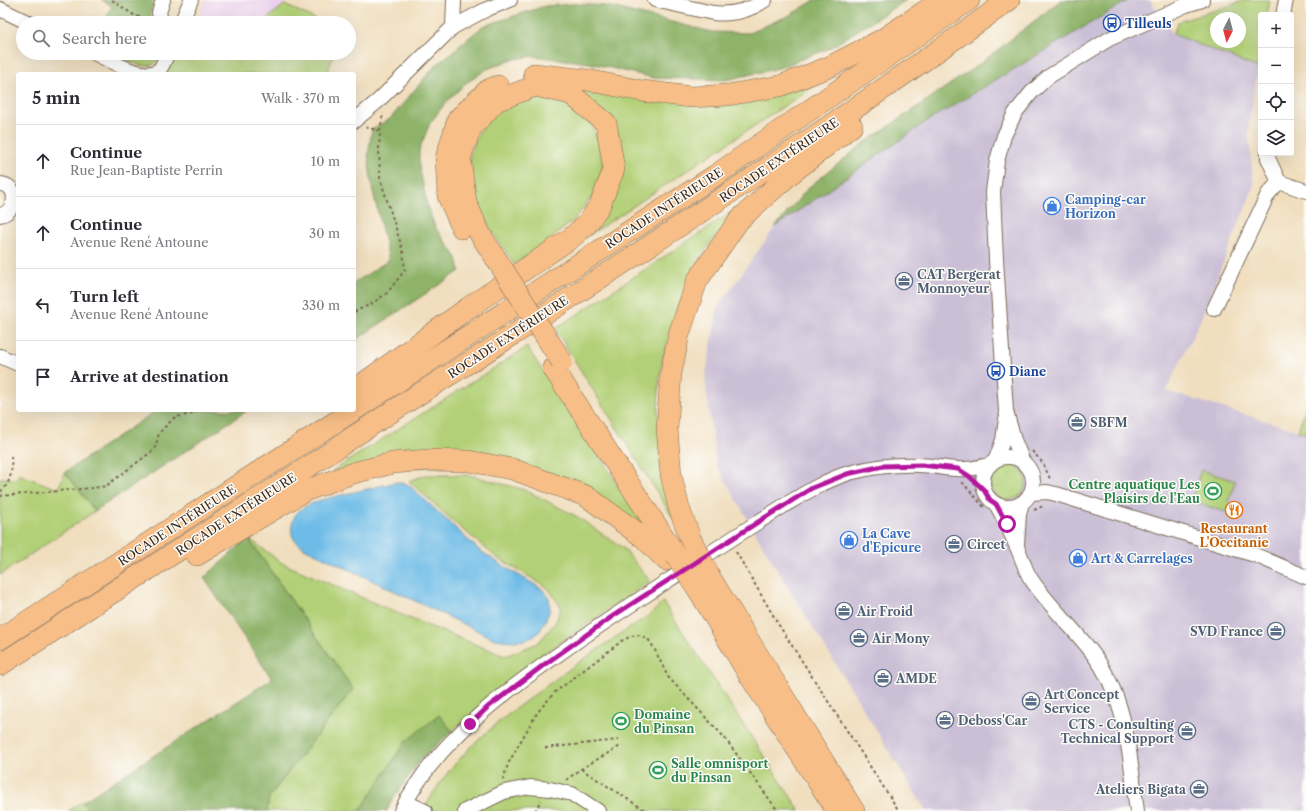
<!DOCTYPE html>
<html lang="en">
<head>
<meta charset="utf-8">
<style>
  :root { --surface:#fff; --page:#f7f7f7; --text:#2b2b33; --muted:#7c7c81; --line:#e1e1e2 }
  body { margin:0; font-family:"Libre Caslon Text",serif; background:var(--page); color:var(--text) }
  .controls { position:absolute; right:12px; top:12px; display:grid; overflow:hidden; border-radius:4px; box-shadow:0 4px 16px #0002 }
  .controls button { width:36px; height:36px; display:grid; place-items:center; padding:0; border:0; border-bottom:1px solid var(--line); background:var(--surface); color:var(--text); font:20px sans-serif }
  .compass { position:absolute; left:1210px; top:12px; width:36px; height:36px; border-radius:50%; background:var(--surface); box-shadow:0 4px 16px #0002; rotate:186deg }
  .stop { position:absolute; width:12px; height:12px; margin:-9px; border:3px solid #b5179e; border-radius:50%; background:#fff }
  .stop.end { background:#b5179e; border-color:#fff; box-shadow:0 1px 4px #0008 }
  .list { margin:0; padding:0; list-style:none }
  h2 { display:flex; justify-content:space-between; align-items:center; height:52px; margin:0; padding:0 16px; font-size:17px }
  h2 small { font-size:13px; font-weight:400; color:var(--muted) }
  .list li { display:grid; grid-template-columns:26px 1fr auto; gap:12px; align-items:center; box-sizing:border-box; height:72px; padding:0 16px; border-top:1px solid var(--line) }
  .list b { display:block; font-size:15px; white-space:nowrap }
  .list p { margin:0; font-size:13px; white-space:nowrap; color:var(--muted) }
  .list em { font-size:13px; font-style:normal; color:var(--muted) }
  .icon { flex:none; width:22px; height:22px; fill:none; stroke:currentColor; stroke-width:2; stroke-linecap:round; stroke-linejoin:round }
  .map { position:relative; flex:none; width:1306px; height:811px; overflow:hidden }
  .search { position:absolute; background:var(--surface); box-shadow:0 4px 16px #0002; left:16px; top:16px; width:340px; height:44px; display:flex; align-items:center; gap:10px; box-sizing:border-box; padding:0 14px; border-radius:22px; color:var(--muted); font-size:15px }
  .panel { position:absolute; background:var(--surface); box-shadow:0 4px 16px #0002; left:16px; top:72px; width:340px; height:340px; border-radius:4px }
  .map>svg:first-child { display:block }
  .built { fill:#ebd1ec }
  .industrial { fill:#cbbfd6 }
  .green { fill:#b2d077; stroke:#767d4a; fill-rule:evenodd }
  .forest { fill:#8db268; stroke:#646e43 }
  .water { fill:#6dbbe7; stroke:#547282 }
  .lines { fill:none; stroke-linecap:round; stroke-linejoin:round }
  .minor-casing { stroke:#7a6956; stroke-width:16 }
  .highway-casing { stroke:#7a6956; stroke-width:22 }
  .path { stroke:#7a6956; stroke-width:2; stroke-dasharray:3 3; stroke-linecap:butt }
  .minor { stroke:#fff; stroke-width:14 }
  .highway { stroke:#f7be87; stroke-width:21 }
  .highway-bridge-casing { stroke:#7a6956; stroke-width:22; stroke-linecap:butt }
  .highway-bridge { stroke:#f7be87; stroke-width:21 }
  .route { stroke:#b5179e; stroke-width:5 }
  .labels { text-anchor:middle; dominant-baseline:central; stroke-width:3; stroke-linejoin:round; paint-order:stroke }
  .transit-label { font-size:12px; font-weight:bold; fill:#164399; stroke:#fdfcf7; text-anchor:start }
  .street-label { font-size:12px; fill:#3b2a1e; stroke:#fdfcf7 }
  .shop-label { font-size:12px; font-weight:bold; fill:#366cbe; stroke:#fdfcf7; text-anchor:start }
  .service-label { font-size:12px; font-weight:bold; fill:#4e5e75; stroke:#fdfcf7; text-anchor:start }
  .leisure-label { font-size:12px; font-weight:bold; fill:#27864d; stroke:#fdfcf7; text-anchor:start }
  .food-label { font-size:12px; font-weight:bold; fill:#c56008; stroke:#fdfcf7 }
</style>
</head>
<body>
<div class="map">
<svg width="1306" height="811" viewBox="0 0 1306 811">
  <rect width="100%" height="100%" fill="#fdfcf7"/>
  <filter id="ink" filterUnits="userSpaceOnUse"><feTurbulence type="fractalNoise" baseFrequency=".025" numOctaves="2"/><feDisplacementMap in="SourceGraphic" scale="8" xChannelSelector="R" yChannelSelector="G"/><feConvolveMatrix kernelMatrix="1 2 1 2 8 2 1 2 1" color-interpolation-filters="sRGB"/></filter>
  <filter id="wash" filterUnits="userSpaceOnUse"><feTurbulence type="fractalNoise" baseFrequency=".012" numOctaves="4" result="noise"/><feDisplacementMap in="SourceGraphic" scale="16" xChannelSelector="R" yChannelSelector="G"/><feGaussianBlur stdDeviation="0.9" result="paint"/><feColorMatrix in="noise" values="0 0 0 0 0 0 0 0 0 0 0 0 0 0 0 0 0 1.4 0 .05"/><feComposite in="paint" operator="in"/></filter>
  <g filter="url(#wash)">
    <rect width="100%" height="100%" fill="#f0debe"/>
    <polygon class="built" points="206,0 286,0 284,5 262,23 196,23"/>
    <polygon class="industrial" points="1129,0 1150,0 1173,34 1258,68 1248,130 1254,186 1200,321 1166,391 1306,433 1306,811 926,811 766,551 716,464 705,379 718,307 775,227 926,122"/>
    <g class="green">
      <path d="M1247 0H1270L1267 15H1261V49L1258 68 1173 34 1178 22ZM1216 18H1240V42H1216Z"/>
      <polygon points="284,5 285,5 324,23 262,23"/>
      <path d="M132 53H161C153 76 135 63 119 56Z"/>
      <polygon points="174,53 334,53 327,74 165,74"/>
      <polygon points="819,83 570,248 621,170 581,89 773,95"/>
      <polygon points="546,97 570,105 590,121 599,142 603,166 595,192 575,219 546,243 514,264 490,228 479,205 470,179 470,155 479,132 495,113 519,100"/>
      <polygon points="735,210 699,259 688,282 671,329 663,357 659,384 658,412 675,521 555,329"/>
      <polygon points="527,347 648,530 520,463 332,471"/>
      <polygon points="1306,406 1306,433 1298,431"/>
      <circle cx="1008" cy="482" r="18"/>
      <polygon points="1201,470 1235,481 1226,512 1191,501"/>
      <polygon points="65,472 95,511 0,575 0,478 17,479 18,474 58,489"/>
      <polygon points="426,475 469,475 525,490 576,516 624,549 650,581 539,657 452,731 439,715 360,811 267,811 269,797 353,689 248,538 282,563 411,619 505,656 538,643 556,622 561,607 548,588 496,557 454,522 409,481"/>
      <path d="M663 602 800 811H423C448 761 494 724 538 692 575 664 613 639 651 614Z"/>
      <polygon points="82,802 89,811 68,811"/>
    </g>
    <g class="forest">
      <path d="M102 0H154C151 9 149 15 153 23H104L112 6Z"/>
      <polygon points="815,0 906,0 830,48 779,68 726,80 654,78 590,63 533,56 510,60 487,69 466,83 447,101 430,123 419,150 419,166 427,205 435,227 457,258 460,271 354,341 354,283 389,260 372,187 368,155 372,129 390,119 434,67 483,26 545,6 575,4 607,6 712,32 749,33 790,15"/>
      <polygon points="1061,0 1129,0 926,122 775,227 809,187 863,144 981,63"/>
      <polygon points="157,410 248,410 95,511 65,472"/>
      <polygon points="248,538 353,689 269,797 267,811 89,811 82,802 272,679 204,578"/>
      <polygon points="439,715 452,731 422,758 391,802 387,811 360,811 405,742"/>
    </g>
    <path class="water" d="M397 482 407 484 412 488 479 550 497 562 542 589 549 598 550 609 547 617 540 631 534 636 526 640 510 641 495 639 304 548C301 545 296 542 294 539 289 531 292 516 300 510 306 506 313 503 320 500Z"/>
  </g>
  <g filter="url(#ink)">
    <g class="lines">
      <defs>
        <g id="minor">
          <path d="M655 0 713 13C732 15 749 11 765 0"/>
          <polyline points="0,9 29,23"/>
          <polyline points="1283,15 1286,0"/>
          <polyline points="162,23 159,13 163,0"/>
          <polyline points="181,23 191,0"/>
          <polyline points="453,27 454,0"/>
          <path d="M94 53C110 60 144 82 159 70 163 66 165 58 168 53"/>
          <polyline points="354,121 378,101 453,27 487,9 510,0"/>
          <polyline points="1268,153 1268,158 1279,182"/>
          <polyline points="1279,182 1306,191"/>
          <path d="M0 184C18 184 19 211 0 215"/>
          <polyline points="1214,309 1268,194 1279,182"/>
          <polyline points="0,356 18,364"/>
          <circle cx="1008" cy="482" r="25"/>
          <polyline points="996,459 1003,440 1006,419"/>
          <polyline points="1023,462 1014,440 1006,411 996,260 993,192 997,161 1004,136 1015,113 1031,93 1048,77 1109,39 1186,5 1202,0"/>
          <polyline points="1031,493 1047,492 1056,494 1255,555 1306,577"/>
          <path d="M996 504C1004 518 1010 531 1016 545 1021 555 1024 566 1029 576 1046 603 1071 625 1091 651 1128 699 1129 753 1137 811"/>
          <polyline points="1017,544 1019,514 1022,503"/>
          <polyline points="406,802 425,811"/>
          <path d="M401 811C436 740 510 688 573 644 616 614 660 586 704 557 731 539 758 522 785 505 805 493 826 480 849 473 872 467 895 464 919 465 932 465 945 469 958 469 969 470 979 467 990 465"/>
          <polyline points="465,811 504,792 530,787 550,789 572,794 598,811"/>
        </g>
        <g id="highway">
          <polyline points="534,74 587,80 642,91 691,97 728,95 780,86 829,67 883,39 942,0"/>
          <polyline points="462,228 448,196 446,158 458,119 488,90 498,86"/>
          <polyline points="553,368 675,554"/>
          <polyline points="354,390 468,308 571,238 587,224 600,205 614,169 606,123 571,94 535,86 496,101 471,128 460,158 466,202 480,234 495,257"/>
          <polyline points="354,410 716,175 969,0"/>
          <polyline points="691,540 679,508 671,475 667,429 671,373 679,334 697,281 739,220 789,175 852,126"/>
          <polyline points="197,555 247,525 305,491 353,473 393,463 428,460 469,461 512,469 586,496 643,537 666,560"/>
          <polyline points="711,579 854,811"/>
          <polyline points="699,591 748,673 837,811"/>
          <polyline points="0,639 354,410"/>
          <path d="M0 665 331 452C391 411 453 373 514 334 681 226 847 117 1009 0"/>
        </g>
      </defs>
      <use href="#minor" class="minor-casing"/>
      <use href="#highway" class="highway-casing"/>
      <g class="path">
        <polyline points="112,0 132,14 149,21"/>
        <polyline points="71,53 83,58"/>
        <polyline points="380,131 383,113"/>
        <polyline points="354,312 373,303 387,293 405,270 403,251 380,178 379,148 380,131 365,127"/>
        <polyline points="1032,451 1043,463 1051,481"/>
        <polyline points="962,482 984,507"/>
        <path d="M0 491 3 490C12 479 12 469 11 456"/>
        <polyline points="0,496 93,488 106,486 155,449 159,433 175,417 193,414 198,410"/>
        <polyline points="1034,510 1043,506"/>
        <polyline points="736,552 780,627 899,811"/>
        <polyline points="545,748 618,740"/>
        <polyline points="581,769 646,811"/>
        <polyline points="503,780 508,764 519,744 537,713 554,693 623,640 632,636 640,635 648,639 654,648 668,677 724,737 778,811"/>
        <polyline points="566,780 581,769 622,745"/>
        <polyline points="535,811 541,800"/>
      </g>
      <use href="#minor" class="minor"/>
      <use href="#highway" class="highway"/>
      <defs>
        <g id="highway-bridge">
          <polyline points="495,257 562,362"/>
          <polyline points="691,540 711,579"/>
          <polyline points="675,554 699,591"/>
        </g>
      </defs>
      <use href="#highway-bridge" class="highway-bridge-casing"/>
      <use href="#highway-bridge" class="highway-bridge"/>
    </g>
  </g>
  <g class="lines" filter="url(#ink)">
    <polyline class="route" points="470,724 488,707 545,664 613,616 758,522 812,488 847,474 883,466 921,465 958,469 969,476 984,490 990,500 996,504 1007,524"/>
  </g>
  <defs>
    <symbol id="bus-ring" viewBox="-11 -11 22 22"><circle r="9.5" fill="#fdfcf7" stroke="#1a4fb4" stroke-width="1.5"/><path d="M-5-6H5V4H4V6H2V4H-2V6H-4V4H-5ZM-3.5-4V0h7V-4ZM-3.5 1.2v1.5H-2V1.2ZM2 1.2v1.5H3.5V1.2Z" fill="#1a4fb4"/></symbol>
    <symbol id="shop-ring" viewBox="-11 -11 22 22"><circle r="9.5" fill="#fdfcf7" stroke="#3f7fe0" stroke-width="1.5"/><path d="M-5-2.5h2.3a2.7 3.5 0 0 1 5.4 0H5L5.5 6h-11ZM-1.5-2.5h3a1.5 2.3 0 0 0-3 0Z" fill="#3f7fe0"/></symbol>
    <symbol id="office-ring" viewBox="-11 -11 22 22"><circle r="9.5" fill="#fdfcf7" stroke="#5c6f8a" stroke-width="1.5"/><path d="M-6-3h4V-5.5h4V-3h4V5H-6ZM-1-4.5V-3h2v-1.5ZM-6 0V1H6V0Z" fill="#5c6f8a"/></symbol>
    <symbol id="stadium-ring" viewBox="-11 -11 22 22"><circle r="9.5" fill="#fdfcf7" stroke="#2e9e5b" stroke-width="1.5"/><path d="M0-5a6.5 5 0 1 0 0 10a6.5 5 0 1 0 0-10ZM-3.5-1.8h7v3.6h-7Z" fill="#2e9e5b"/></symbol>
    <symbol id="restaurant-ring" viewBox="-11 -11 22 22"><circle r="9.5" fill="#fdfcf7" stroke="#e8710a" stroke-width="1.5"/><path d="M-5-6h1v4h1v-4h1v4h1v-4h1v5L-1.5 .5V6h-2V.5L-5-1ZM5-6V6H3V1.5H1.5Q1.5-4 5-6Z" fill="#e8710a"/></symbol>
  </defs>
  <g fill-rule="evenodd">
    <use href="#bus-ring" x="1102" y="13" width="20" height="20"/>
    <use href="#shop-ring" x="1042" y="196" width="20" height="20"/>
    <use href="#office-ring" x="894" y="271" width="20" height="20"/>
    <use href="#bus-ring" x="986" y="361" width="20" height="20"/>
    <use href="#office-ring" x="1067" y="412" width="20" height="20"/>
    <use href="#stadium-ring" x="1203" y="481" width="20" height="20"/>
    <use href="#restaurant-ring" x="1224" y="500" width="20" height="20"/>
    <use href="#shop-ring" x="839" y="530" width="20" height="20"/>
    <use href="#office-ring" x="944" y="534" width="20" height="20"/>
    <use href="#shop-ring" x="1068" y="548" width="20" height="20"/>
    <use href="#office-ring" x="834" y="601" width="20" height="20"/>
    <use href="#office-ring" x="1266" y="621" width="20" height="20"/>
    <use href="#office-ring" x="849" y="628" width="20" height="20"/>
    <use href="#office-ring" x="873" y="668" width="20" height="20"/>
    <use href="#office-ring" x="1021" y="691" width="20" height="20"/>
    <use href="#office-ring" x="935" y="710" width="20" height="20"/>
    <use href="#stadium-ring" x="611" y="711" width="20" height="20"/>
    <use href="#office-ring" x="1177" y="721" width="20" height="20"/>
    <use href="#stadium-ring" x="648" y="760" width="20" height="20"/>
    <use href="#office-ring" x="1189" y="779" width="20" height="20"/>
  </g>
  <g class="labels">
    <g class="transit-label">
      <text x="1125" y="23">Tilleuls</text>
      <text x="1009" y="371">Diane</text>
    </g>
    <g class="street-label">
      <text transform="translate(779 160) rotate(-34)">ROCADE EXTÉRIEURE</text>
      <text transform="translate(664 208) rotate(-33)">ROCADE INTÉRIEURE</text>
      <text transform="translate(508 337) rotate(-33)">ROCADE EXTÉRIEURE</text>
      <text transform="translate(236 514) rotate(-33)">ROCADE EXTÉRIEURE</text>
      <text transform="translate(177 525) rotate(-33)">ROCADE INTÉRIEURE</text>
    </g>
    <g class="shop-label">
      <text x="1065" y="199">Camping-car<tspan x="1065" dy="14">Horizon</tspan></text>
      <text x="862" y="533">La Cave<tspan x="862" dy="14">d'Epicure</tspan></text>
      <text x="1091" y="558">Art &amp; Carrelages</text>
    </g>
    <g class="service-label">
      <text x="917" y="274">CAT Bergerat<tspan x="917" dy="14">Monnoyeur</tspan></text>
      <text x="1090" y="422">SBFM</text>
      <text x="967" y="544">Circet</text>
      <text x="857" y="611">Air Froid</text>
      <text x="1263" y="631" text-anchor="end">SVD France</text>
      <text x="872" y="638">Air Mony</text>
      <text x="896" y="678">AMDE</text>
      <text x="1044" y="694">Art Concept<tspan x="1044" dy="14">Service</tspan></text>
      <text x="958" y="720">Deboss'Car</text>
      <text x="1174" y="724" text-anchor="end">CTS - Consulting<tspan x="1174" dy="14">Technical Support</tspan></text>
      <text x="1186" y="789" text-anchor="end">Ateliers Bigata</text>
    </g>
    <g class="leisure-label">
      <text x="1200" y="484" text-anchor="end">Centre aquatique Les<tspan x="1200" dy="14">Plaisirs de l'Eau</tspan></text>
      <text x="634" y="714">Domaine<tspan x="634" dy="14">du Pinsan</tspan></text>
      <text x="671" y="763">Salle omnisport<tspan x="671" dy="14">du Pinsan</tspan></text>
    </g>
    <g class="food-label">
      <text x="1234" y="528">Restaurant<tspan x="1234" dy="14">L'Occitanie</tspan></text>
    </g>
  </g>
</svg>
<div class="controls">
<button>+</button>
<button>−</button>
<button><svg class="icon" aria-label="locate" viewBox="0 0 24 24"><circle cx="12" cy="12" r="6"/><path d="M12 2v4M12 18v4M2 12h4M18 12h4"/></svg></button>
<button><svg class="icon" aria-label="layers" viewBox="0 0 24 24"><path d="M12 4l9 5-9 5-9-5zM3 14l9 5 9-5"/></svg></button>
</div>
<svg class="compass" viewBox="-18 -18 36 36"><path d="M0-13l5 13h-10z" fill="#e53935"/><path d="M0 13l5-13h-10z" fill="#7c7c81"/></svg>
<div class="stop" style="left:1007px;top:524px"></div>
<div class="stop end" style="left:470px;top:724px"></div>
<div class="search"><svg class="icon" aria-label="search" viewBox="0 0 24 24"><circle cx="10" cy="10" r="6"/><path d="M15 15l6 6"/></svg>Search here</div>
<section class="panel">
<h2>5 min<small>Walk · 370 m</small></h2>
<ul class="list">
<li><svg class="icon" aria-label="ahead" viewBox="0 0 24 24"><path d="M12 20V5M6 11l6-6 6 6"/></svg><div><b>Continue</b><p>Rue Jean-Baptiste Perrin</p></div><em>10 m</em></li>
<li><svg class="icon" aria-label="ahead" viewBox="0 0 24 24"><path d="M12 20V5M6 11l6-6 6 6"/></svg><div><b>Continue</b><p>Avenue René Antoune</p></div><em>30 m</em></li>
<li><svg class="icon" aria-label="left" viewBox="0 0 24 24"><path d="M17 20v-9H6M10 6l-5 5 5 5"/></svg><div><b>Turn left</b><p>Avenue René Antoune</p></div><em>330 m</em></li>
<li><svg class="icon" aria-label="arrive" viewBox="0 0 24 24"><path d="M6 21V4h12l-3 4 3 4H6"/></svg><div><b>Arrive at destination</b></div></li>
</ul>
</section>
</div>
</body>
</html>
